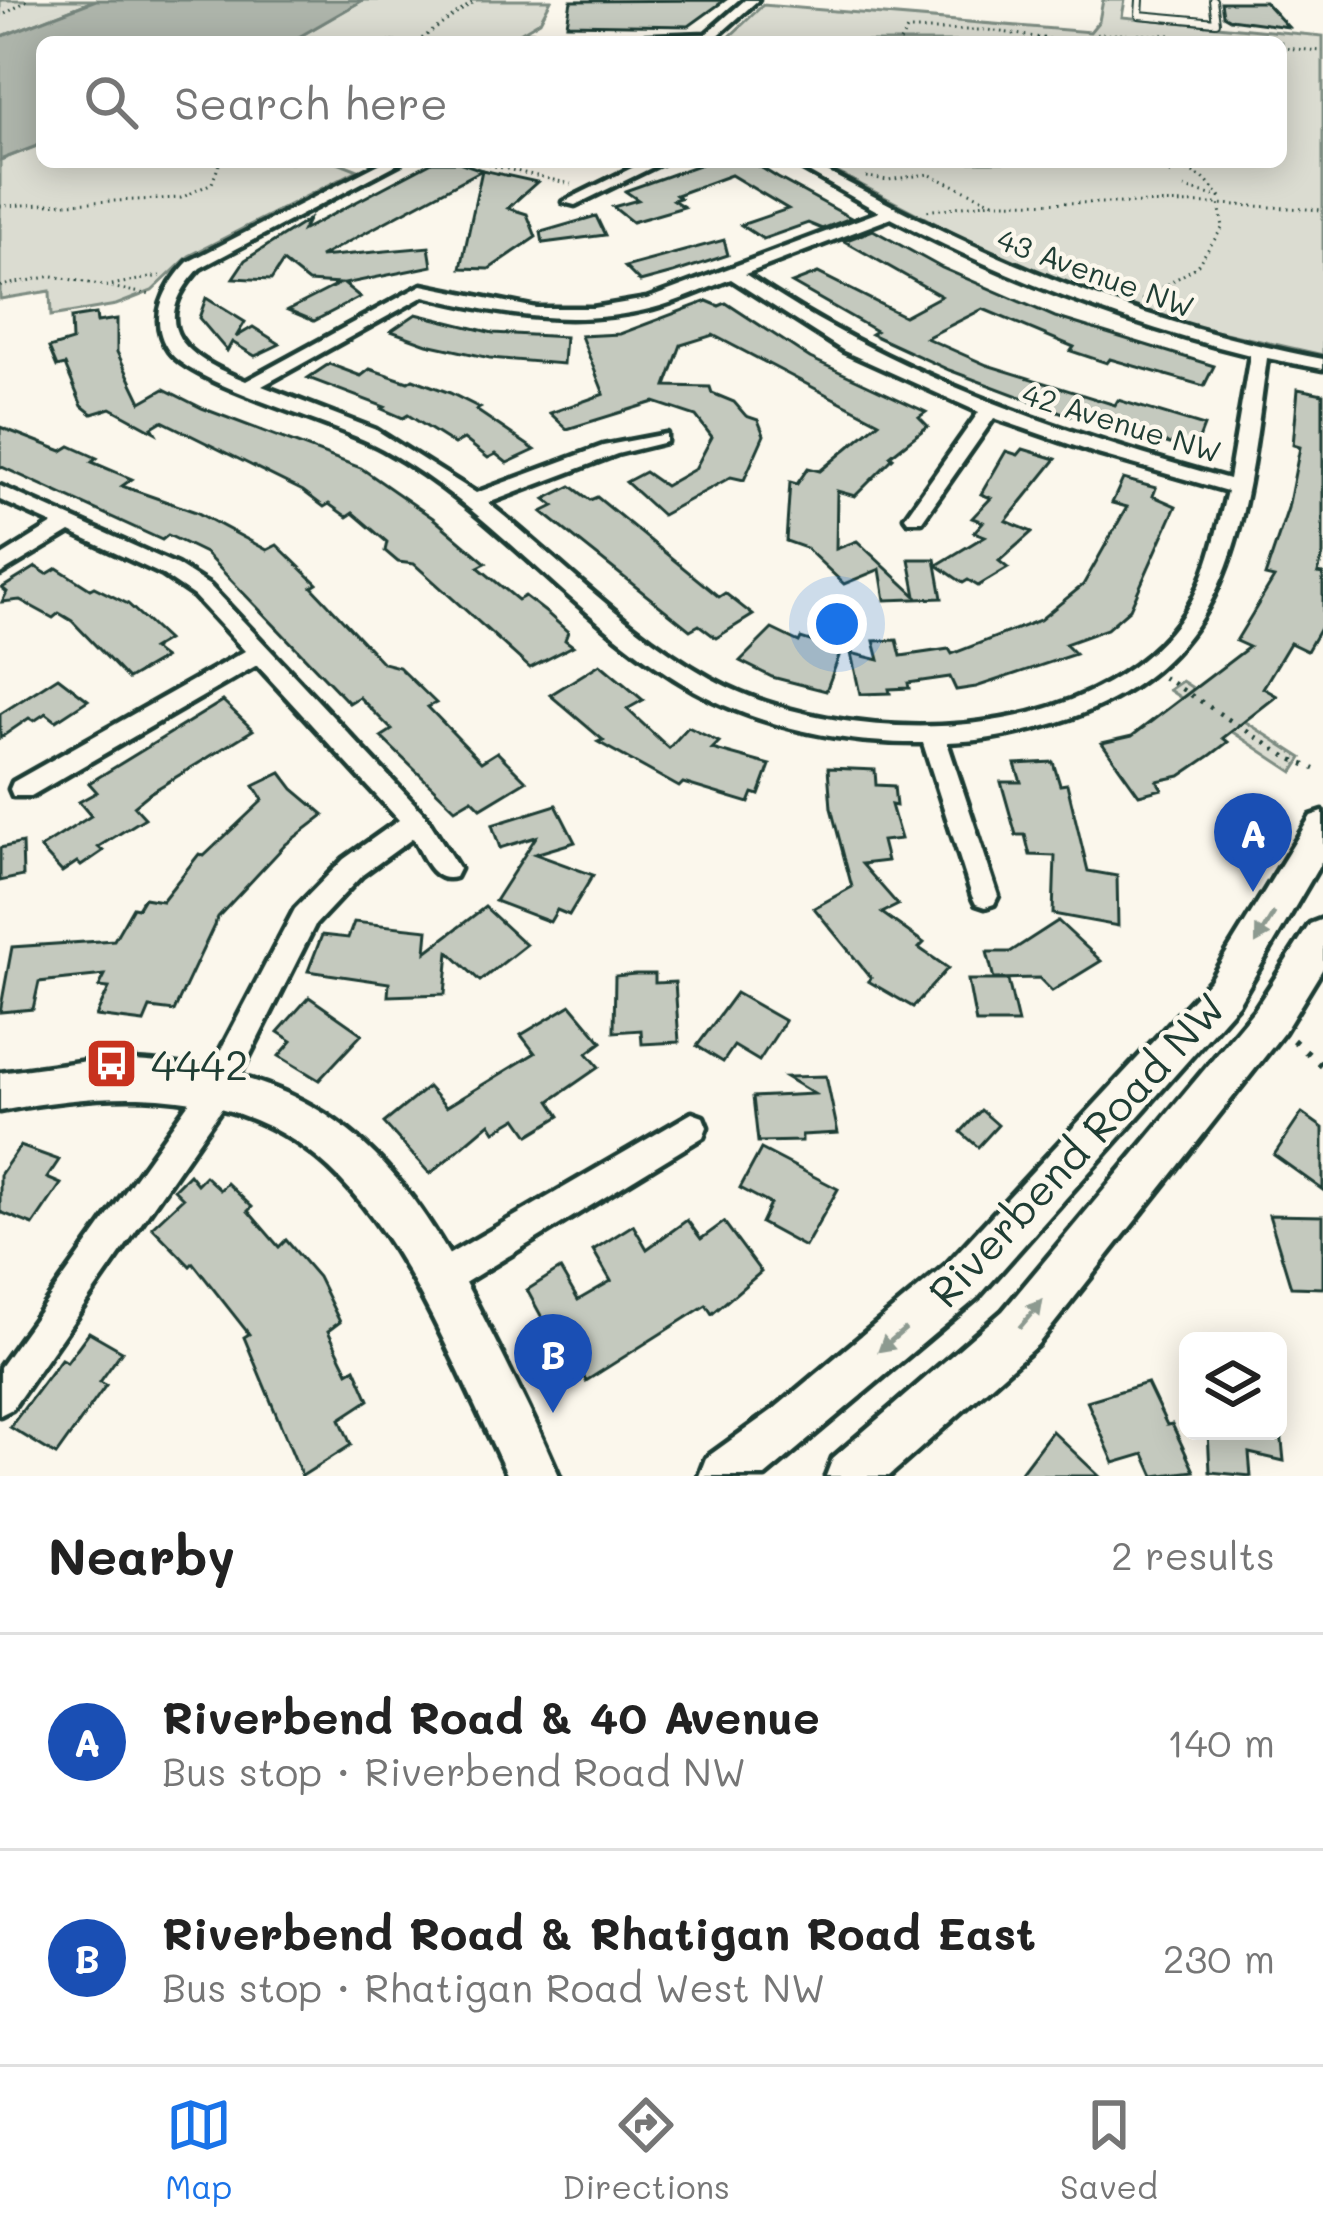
<!DOCTYPE html>
<html lang="en">
<head>
<meta charset="utf-8">
<style>
  :root { --surface:#fff; --page:#f6f6f6; --text:#222; --muted:#767676; --line:#e0e0e0; --accent:#1a73e8 }
  body { margin:0; font-family:Mali,sans-serif; background:var(--page); color:var(--text) }
  .controls { position:absolute; right:36px; bottom:36px; display:grid; overflow:hidden; border-radius:18px; box-shadow:0 6px 30px #0003 }
  .controls button { width:108px; height:108px; display:grid; place-items:center; padding:0; border:0; border-bottom:3px solid var(--line); background:var(--surface); color:var(--text); font:60px sans-serif }
  .you { position:absolute; left:837px; top:624px; width:42px; height:42px; margin:-30px; border:9px solid #fff; border-radius:50%; background:#1a73e8; box-shadow:0 0 0 18px #1a73e833 }
  .badge { display:grid; place-items:center; width:78px; height:78px; border-radius:50%; background:var(--accent); color:#fff; font-size:39px; font-weight:700 }
  .pin { position:absolute; translate:-50% -99px; filter:drop-shadow(0 3px 6px #0008) }
  .pin::after { content:''; position:absolute; top:63px; width:42px; height:36px; background:inherit; clip-path:polygon(0 0,100% 0,50% 100%) }
  .list { margin:0; padding:0; list-style:none }
  h2 { display:flex; justify-content:space-between; align-items:center; height:156px; margin:0; padding:0 48px; font-size:51px }
  h2 small { font-size:39px; font-weight:400; color:var(--muted) }
  .list li { display:grid; grid-template-columns:78px 1fr auto; gap:36px; align-items:center; box-sizing:border-box; height:216px; padding:0 48px; border-top:3px solid var(--line) }
  .list b { display:block; font-size:45px; white-space:nowrap }
  .list p { margin:0; font-size:39px; white-space:nowrap; color:var(--muted) }
  .list em { font-size:39px; font-style:normal; color:var(--muted) }
  .icon { flex:none; width:66px; height:66px; fill:none; stroke:currentColor; stroke-width:2; stroke-linecap:round; stroke-linejoin:round }
  .map { position:relative; flex:none; width:1323px; height:1476px; overflow:hidden }
  .search { position:absolute; background:var(--surface); box-shadow:0 6px 30px #0003; left:36px; right:36px; top:36px; height:132px; display:flex; align-items:center; gap:30px; box-sizing:border-box; padding:0 42px; border-radius:18px; color:var(--muted); font-size:45px }
  .sheet { height:588px; background:var(--surface) }
  nav { display:flex; justify-content:space-around; align-items:center; box-sizing:border-box; height:168px; border-top:3px solid var(--line); background:var(--surface); font-size:33px; color:var(--muted) }
  nav a { display:grid; justify-items:center; gap:6px }
  nav .on { color:var(--accent) }
  .map>svg:first-child { display:block }
  .green { fill:#dbdcd1; stroke:#7d8c82; stroke-width:3 }
  .water { fill:#adb4aa; stroke:#74847b; stroke-width:3 }
  .building { fill:#c4c9be; stroke:#1f3d34; stroke-width:3 }
  .lines { fill:none; stroke-linecap:round; stroke-linejoin:round }
  .lane-casing { stroke:#1f3d34; stroke-width:10 }
  .street-casing { stroke:#1f3d34; stroke-width:9 }
  .secondary-casing { stroke:#1f3d34; stroke-width:9 }
  .path-far2 { stroke:#1f3d34; stroke-width:3; stroke-dasharray:1.5 4.5; stroke-linecap:butt }
  .path-far1 { stroke:#1f3d34; stroke-width:4.5; stroke-dasharray:3 8; stroke-linecap:butt }
  .path { stroke:#1f3d34; stroke-width:6; stroke-dasharray:4.5 12; stroke-linecap:butt }
  .lane { stroke:#fbf7ec; stroke-width:6 }
  .street { fill:#fbf7ec; fill-rule:evenodd }
  .secondary { fill:#fbf7ec; fill-rule:evenodd }
  .oneway { fill:#8d9a90 }
  .labels { text-anchor:middle; dominant-baseline:central; stroke-width:9; stroke-linejoin:round; paint-order:stroke }
  .far-street-label { font-size:30px; fill:#1f3d34; stroke:#fbf7ec }
  .near-poi-label { font-size:42px; fill:#1f3d34; stroke:#fbf7ec; text-anchor:start }
  .near-street-label { font-size:42px; fill:#1f3d34; stroke:#fbf7ec }
</style>
</head>
<body>
<div class="map">
<svg width="1323" height="1476" viewBox="0 0 1323 1476">
  <rect width="100%" height="100%" fill="#fbf7ec"/>
  <filter id="ink" filterUnits="userSpaceOnUse"><feTurbulence type="fractalNoise" baseFrequency=".00833" numOctaves="2"/><feDisplacementMap in="SourceGraphic" scale="24" xChannelSelector="R" yChannelSelector="G"/><feConvolveMatrix kernelMatrix="1 2 1 2 8 2 1 2 1" color-interpolation-filters="sRGB"/></filter>
  <g filter="url(#ink)">
    <g class="green">
      <polygon points="0,0 96,0 0,37"/>
      <polygon points="363,0 551,0 540,21 523,31 591,36 581,42 290,42"/>
      <polygon points="1103,0 1125,0 1122,17 1323,36 1323,355 1163,319 1047,281 817,162 1281,162 1281,42 724,42 763,5 1090,32 1099,21"/>
      <polygon points="42,144 42,162 338,162 358,170 189,256 152,291 116,305 51,316 50,291 0,299 0,160"/>
      <polygon points="1182,681 1302,758 1293,772 1169,690"/>
    </g>
    <polygon class="water" points="96,0 363,0 290,42 42,42 42,144 0,160 0,37"/>
    <g class="building">
      <polygon points="725,0 689,26 567,24 571,1"/>
      <polygon points="1221,2 1265,2 1288,27 1230,19 1223,15"/>
      <polygon points="432,162 459,162 482,170 320,257 429,247 432,266 344,284 360,297 314,321 288,310 339,284 308,282 283,262 271,280 233,278 245,260 308,220 303,230"/>
      <polygon points="707,162 759,162 757,165 778,178 851,218 822,229 808,223 763,239 741,225 788,209 731,175 676,195 680,198 673,200 684,207 632,222 613,207 638,200 625,191"/>
      <polygon points="482,170 537,182 508,208 527,214 536,237 489,269 461,268"/>
      <polygon points="596,216 605,235 543,243 541,232"/>
      <polygon points="873,230 942,268 1055,317 1214,366 1204,386 1110,359 1107,363 1071,351 1074,347 983,309 926,338 987,365 1115,405 1118,400 1204,426 1194,452 1074,412 1071,416 949,370 871,334 876,331 792,283 818,273 904,316 941,296 844,241"/>
      <polygon points="724,240 728,255 673,273 640,282 625,267"/>
      <polygon points="206,298 245,322 236,337 253,327 280,344 255,356 232,342 227,351 199,318"/>
      <polygon points="707,301 719,306 726,303 810,358 926,412 919,417 928,426 890,456 893,458 855,496 837,491 836,549 857,541 916,596 909,559 935,559 942,598 885,600 880,569 844,584 806,548 786,541 790,482 797,484 808,468 820,471 879,422 713,335 681,345 666,386 710,387 712,393 734,402 746,416 758,420 764,435 744,480 731,477 662,515 626,482 645,472 665,486 695,469 712,437 696,416 654,402 567,429 550,413 604,394 581,336 620,334"/>
      <polygon points="96,314 97,322 117,319 117,352 141,402 164,389 202,408 361,468 433,518 486,563 478,567 518,600 525,596 548,614 568,632 565,640 573,646 530,668 414,564 398,562 385,551 387,542 353,513 347,517 329,504 324,507 303,491 162,421 152,427 155,432 111,408 92,414 82,406 65,365 57,367 49,348 72,341 71,318"/>
      <polygon points="416,314 493,333 565,337 563,364 490,358 427,344 391,331"/>
      <polygon points="329,364 361,376 370,369 408,382 413,379 450,393 480,408 476,410 535,450 507,463 496,454 488,458 464,439 454,444 408,415 403,418 382,409 385,407 308,378"/>
      <polygon points="1298,389 1323,394 1323,555 1318,573 1323,574 1323,623 1307,651 1290,643 1263,688 1277,696 1223,738 1228,742 1211,755 1180,776 1157,781 1162,789 1139,795 1102,743 1132,736 1249,647 1236,641 1274,578 1265,576 1288,508 1300,447 1293,445"/>
      <polygon points="0,427 62,451 70,446 97,458 92,462 132,479 122,486 196,512 267,550 277,545 317,584 312,587 383,663 399,667 436,703 428,707 481,762 497,752 526,781 481,808 472,799 455,809 381,737 392,730 359,697 349,703 205,553 168,535 162,540 0,466"/>
      <polygon points="1023,449 1056,459 1006,521 1032,532 999,561 1008,568 978,586 968,580 963,583 937,565 985,536 974,532 983,522 972,518 991,498 981,494 1006,451 1018,455"/>
      <polygon points="1123,479 1156,488 1153,496 1176,506 1130,609 1107,629 1065,644 1075,654 976,687 956,690 950,677 908,683 909,688 889,689 890,693 860,694 851,653 879,660 874,641 897,640 901,656 949,649 952,654 1040,620 1083,585 1127,507 1112,503"/>
      <polygon points="571,486 590,500 597,497 719,597 725,593 753,615 716,638 699,625 690,630 542,512 554,506 545,499"/>
      <polygon points="36,567 47,574 57,568 90,589 94,587 128,604 167,640 152,649 164,658 128,679 72,621 59,613 53,618 20,600 2,602 7,592 2,588"/>
      <polygon points="772,629 799,642 801,638 841,651 826,691 772,677 740,661"/>
      <polygon points="600,664 643,700 627,709 669,748 688,727 719,742 712,749 770,765 759,795 753,793 749,803 683,783 679,787 598,742 603,740 550,695"/>
      <polygon points="58,677 88,700 56,721 46,713 34,721 29,718 0,738 0,714"/>
      <polygon points="223,701 253,730 150,793 134,806 145,818 98,847 103,851 81,866 77,862 62,872 40,848 91,816 79,802 97,792 89,783"/>
      <polygon points="1053,762 1060,785 1067,784 1088,871 1117,876 1118,926 1053,914 1055,856 1030,855 1025,835 1016,835 1001,782 1021,782 1015,764"/>
      <polygon points="828,768 875,770 876,785 894,786 896,806 891,805 901,839 882,841 887,861 862,864 898,905 882,913 924,943 919,948 948,968 913,1007 868,981 871,978 814,908 852,887 831,808"/>
      <polygon points="281,773 293,789 324,815 286,844 218,917 174,1011 150,1008 144,1022 96,1016 109,988 99,987 105,975 39,982 33,1009 0,1012 12,947 114,940 133,907 138,908 144,898 162,901 199,854 204,856 263,800 254,786"/>
      <polygon points="556,805 575,842 535,854 593,875 569,915 557,910 550,922 495,901 536,837 500,848 492,825"/>
      <polygon points="22,843 23,876 0,881 0,848"/>
      <polygon points="485,907 526,945 480,981 449,952 445,994 388,996 389,983 308,971 322,935 348,938 354,922 428,930 426,952"/>
      <polygon points="1058,921 1101,961 1052,991 1039,978 994,979 987,952 1010,952"/>
      <polygon points="635,974 655,974 655,983 675,982 679,1042 642,1044 641,1030 614,1032 615,976"/>
      <polygon points="968,980 1008,980 1018,1023 976,1023"/>
      <polygon points="736,993 785,1021 759,1061 734,1046 723,1062 697,1046"/>
      <polygon points="309,997 362,1034 319,1080 279,1056 292,1041 278,1032"/>
      <polygon points="571,1005 602,1042 587,1053 599,1067 550,1101 560,1116 529,1135 517,1118 495,1131 490,1123 430,1174 384,1123 428,1087 446,1107 535,1053 521,1035"/>
      <polygon points="826,1076 838,1133 802,1135 802,1141 758,1142 753,1097 814,1094 786,1077"/>
      <polygon points="981,1110 998,1125 978,1147 961,1132"/>
      <polygon points="1302,1113 1323,1128 1323,1190 1274,1155"/>
      <polygon points="20,1146 59,1160 47,1178 61,1184 33,1225 0,1212 0,1175"/>
      <polygon points="761,1149 838,1189 805,1247 761,1223 770,1204 740,1188"/>
      <polygon points="189,1174 197,1184 205,1176 220,1190 227,1183 252,1207 248,1211 279,1247 286,1240 318,1277 340,1322 328,1331 348,1372 355,1368 369,1400 340,1419 351,1445 302,1476 244,1337 249,1334 193,1263 190,1266 152,1227 183,1198 174,1189"/>
      <polygon points="1269,1215 1323,1216 1323,1288 1291,1287"/>
      <polygon points="687,1220 701,1239 724,1222 761,1272 712,1314 706,1305 586,1381 581,1372 555,1389 526,1335 545,1323 527,1290 560,1269 578,1300 611,1281 593,1250 633,1225 647,1249"/>
      <polygon points="89,1332 122,1351 100,1382 106,1385 56,1455 10,1427 61,1359 67,1362"/>
      <polygon points="1147,1383 1167,1425 1172,1424 1194,1471 1154,1476 1144,1454 1114,1463 1087,1401"/>
      <polygon points="1052,1431 1099,1476 1018,1476"/>
      <polygon points="1208,1431 1281,1431 1284,1461 1249,1453 1251,1476 1210,1472"/>
    </g>
    <g class="lines">
      <defs>
        <polyline id="lane" points="1140,0 1139,15 1216,22 1213,0"/>
        <g id="street">
          <polygon points="745,0 758,0 713,40 596,42 602,38 706,34"/>
          <path d="M383 162H401L200 268C143 328 189 359 246 381L422 285 536 308H593L647 299 879 212 791 162H809C982 256 1128 321 1323 359V369L1267 358C1246 509 1239 657 1073 717 1033 731 990 741 947 742L998 896 994 904 985 907 976 904 972 896 923 743C845 744 762 728 694 690 579 625 499 513 383 449 335 422 194 386 169 351 147 319 165 286 188 262ZM891 218C1006 278 1124 324 1250 355L1229 479C1057 432 893 374 745 274ZM731 279 844 351 979 412 905 517 908 521H922L994 418 1098 454 1227 491C1217 531 1208 576 1186 611 1097 751 841 751 710 678 628 632 561 561 488 503L617 454 666 442V434L603 446 476 493 376 430 262 386 424 296C500 315 575 328 653 308 679 301 705 289 731 279Z"/>
          <polygon points="644,162 663,162 575,205 563,202"/>
          <path d="M0 486 177 565 210 586 425 815 459 869 455 877C432 884 423 855 413 838L362 875 315 925 227 1100 12 1409 0 1415V1367L205 1080 295 909 344 859 399 820 257 665 31 796H13L10 789 13 782 245 651 194 596 163 575 70 532 0 574V557L53 524 0 500Z"/>
          <polygon points="692,1113 703,1117 707,1127 703,1137 448,1293 436,1298 424,1293 419,1281 424,1269"/>
        </g>
        <g id="secondary">
          <polygon points="1323,812 1323,859 1238,1004 978,1297 765,1476 699,1476 706,1458 774,1409 946,1265 1210,980 1311,816"/>
          <polygon points="1323,919 1323,968 1284,1032 1037,1345 889,1476 826,1476 833,1458 1003,1311 1256,1008 1310,924"/>
          <path d="M94 1060C308 1061 391 1134 484 1319 510 1371 537 1423 559 1476H508C386 1219 334 1045 0 1111V1073Z"/>
        </g>
      </defs>
      <use href="#lane" class="lane-casing"/>
      <use href="#street" class="street-casing"/>
      <use href="#secondary" class="secondary-casing"/>
      <g class="path-far2">
        <polyline points="0,17 28,0"/>
        <polyline points="1203,37 1226,42"/>
        <polyline points="417,42 476,0"/>
        <polyline points="900,42 907,30 988,30 1069,42"/>
        <polyline points="1080,42 1098,34 1174,35"/>
        <polyline points="1238,42 1266,42"/>
        <polyline points="1281,48 1323,51"/>
        <polyline points="477,162 571,184"/>
        <polyline points="1143,164 1170,169"/>
        <polyline points="1169,174 1176,165 1203,178 1223,199"/>
        <polyline points="866,177 888,180 928,174 993,202 926,211"/>
        <polyline points="1184,188 1222,198"/>
        <polyline points="993,202 1219,204"/>
        <polyline points="0,206 181,198 212,183 220,162"/>
        <polyline points="0,286 53,276 151,295"/>
        <polyline points="106,286 160,276"/>
        <polyline points="1142,300 1196,267 1223,227 1219,204 1323,210"/>
      </g>
      <polyline class="path-far1" points="1163,677 1287,757 1315,769"/>
      <polyline class="path" points="1293,1040 1323,1067"/>
      <use href="#lane" class="lane"/>
      <use href="#street" class="street"/>
      <use href="#secondary" class="secondary"/>
    </g>
    <defs><path id="oneway-solid" d="M-6-.8H1V-3.2L6.5 0L1 3.2V.8H-6Z" transform="scale(3)"/></defs>
    <g class="oneway">
      <use href="#oneway-solid" transform="translate(1265 928) rotate(121)"/>
      <use href="#oneway-solid" transform="translate(1031 1314) rotate(-50)"/>
      <use href="#oneway-solid" transform="translate(892 1340) rotate(140)"/>
    </g>
  </g>
  <defs>
    <symbol id="bus-square" viewBox="-11 -11 22 22"><rect x="-9" y="-9" width="18" height="18" rx="4" fill="#c8321e" stroke="#fbf7ec"/><path d="M-5-6H5V4H4V6H2V4H-2V6H-4V4H-5ZM-3.5-4V0h7V-4ZM-3.5 1.2v1.5H-2V1.2ZM2 1.2v1.5H3.5V1.2Z" fill="#fff"/></symbol>
  </defs>
  <g fill-rule="evenodd">
    <use href="#bus-square" x="82" y="1034" width="59" height="59"/>
  </g>
  <g class="labels">
    <g class="far-street-label">
      <text transform="translate(1096 272) rotate(20)">43 Avenue NW</text>
      <text transform="translate(1122 422) rotate(17)">42 Avenue NW</text>
    </g>
    <g class="near-poi-label">
      <text x="151" y="1064">4442</text>
    </g>
    <g class="near-street-label">
      <text transform="translate(1076 1149) rotate(-47)">Riverbend Road NW</text>
    </g>
  </g>
</svg>
<div class="controls">
<button><svg class="icon" aria-label="layers" viewBox="0 0 24 24"><path d="M12 4l9 5-9 5-9-5zM3 14l9 5 9-5"/></svg></button>
</div>
<div class="you"></div>
<div class="pin badge" style="left:1253px;top:892px;background:#1a4fb4">A</div>
<div class="pin badge" style="left:553px;top:1413px;background:#1a4fb4">B</div>
<div class="search"><svg class="icon" aria-label="search" viewBox="0 0 24 24"><circle cx="10" cy="10" r="6"/><path d="M15 15l6 6"/></svg>Search here</div>
</div>
<section class="sheet">
<h2>Nearby<small>2 results</small></h2>
<ul class="list">
<li><span class="badge" style="background:#1a4fb4">A</span><div><b>Riverbend Road &amp; 40 Avenue</b><p>Bus stop · Riverbend Road NW</p></div><em>140 m</em></li>
<li><span class="badge" style="background:#1a4fb4">B</span><div><b>Riverbend Road &amp; Rhatigan Road East</b><p>Bus stop · Rhatigan Road West NW</p></div><em>230 m</em></li>
</ul>
</section>
<nav>
<a class="on"><svg class="icon" aria-label="map" viewBox="0 0 24 24"><path d="M3 6l6-2 6 2 6-2v14l-6 2-6-2-6 2zM9 4v14M15 6v14"/></svg>Map</a>
<a><svg class="icon" aria-label="directions" viewBox="0 0 24 24"><path d="M12 3l9 9-9 9-9-9zM9 14v-3h6M13 9l2 2-2 2"/></svg>Directions</a>
<a><svg class="icon" aria-label="saved" viewBox="0 0 24 24"><path d="M7 4h10v16l-5-4-5 4z"/></svg>Saved</a>
</nav>
</body>
</html>
